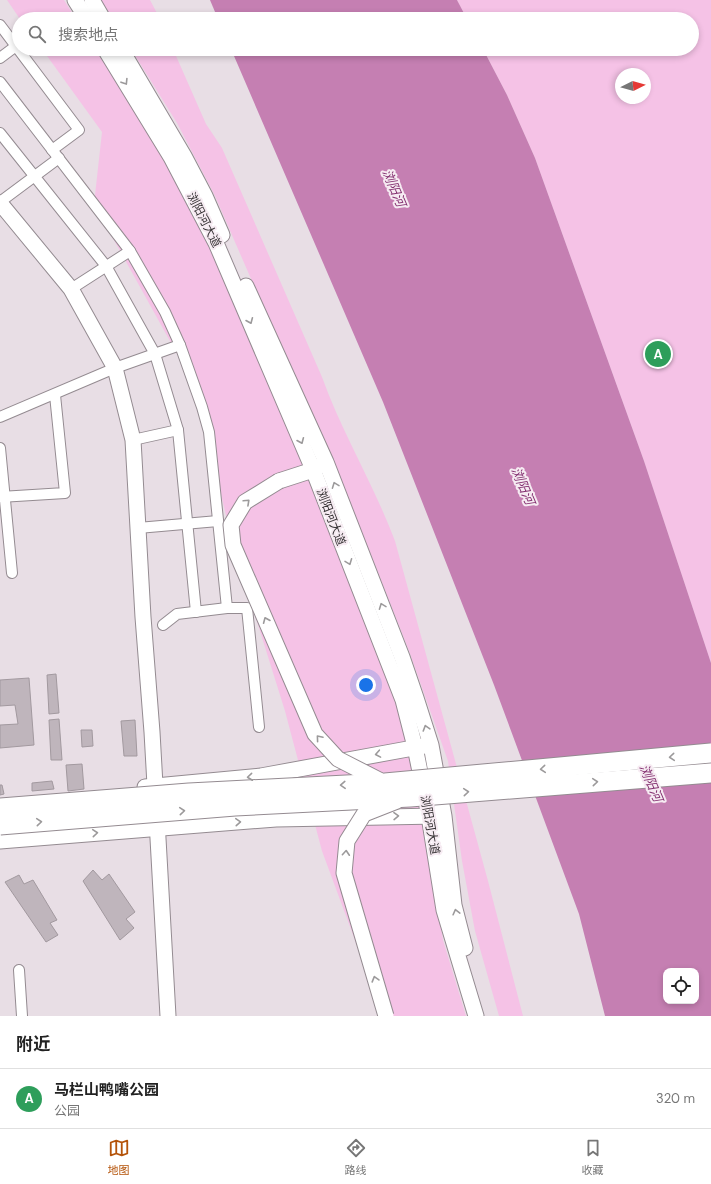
<!DOCTYPE html>
<html lang="zh">
<head>
<meta charset="utf-8">
<style>
  :root { --surface:#fff; --page:#f6f6f6; --text:#222; --muted:#767676; --line:#e0e0e0; --accent:#b45309 }
  body { margin:0; font-family:"DM Sans","Noto Sans SC",sans-serif; background:var(--page); color:var(--text) }
  .controls { position:absolute; right:12px; bottom:12px; display:grid; overflow:hidden; border-radius:8px; box-shadow:0 2px 6px #0003 }
  .controls button { width:36px; height:36px; display:grid; place-items:center; padding:0; border:0; border-bottom:1px solid var(--line); background:var(--surface); color:var(--text); font:20px sans-serif }
  .compass { position:absolute; left:615px; top:68px; width:36px; height:36px; border-radius:50%; background:var(--surface); box-shadow:0 2px 6px #0003; rotate:85deg }
  .you { position:absolute; left:366px; top:685px; width:14px; height:14px; margin:-10px; border:3px solid #fff; border-radius:50%; background:#1a73e8; box-shadow:0 0 0 6px #1a73e833 }
  .badge { display:grid; place-items:center; width:26px; height:26px; border-radius:50%; background:var(--accent); color:#fff; font-size:13px; font-weight:700 }
  .pin { position:absolute; translate:-50% -50%; border:2px solid #fff; box-shadow:0 1px 4px #0006 }
  .list { margin:0; padding:0; list-style:none }
  h2 { display:flex; justify-content:space-between; align-items:center; height:52px; margin:0; padding:0 16px; font-size:17px }
  h2 small { font-size:13px; font-weight:400; color:var(--muted) }
  .list li { display:grid; grid-template-columns:26px 1fr auto; gap:12px; align-items:center; box-sizing:border-box; height:60px; padding:0 16px; border-top:1px solid var(--line) }
  .list b { display:block; font-size:15px; white-space:nowrap }
  .list p { margin:0; font-size:13px; white-space:nowrap; color:var(--muted) }
  .list em { font-size:13px; font-style:normal; color:var(--muted) }
  .icon { flex:none; width:22px; height:22px; fill:none; stroke:currentColor; stroke-width:2; stroke-linecap:round; stroke-linejoin:round }
  .map { position:relative; flex:none; width:711px; height:1016px; overflow:hidden }
  .search { position:absolute; background:var(--surface); box-shadow:0 2px 6px #0003; left:12px; right:12px; top:12px; height:44px; display:flex; align-items:center; gap:10px; box-sizing:border-box; padding:0 14px; border-radius:22px; color:var(--muted); font-size:15px }
  .sheet { height:112px; background:var(--surface) }
  nav { display:flex; justify-content:space-around; align-items:center; box-sizing:border-box; height:56px; border-top:1px solid var(--line); background:var(--surface); font-size:11px; color:var(--muted) }
  nav a { display:grid; justify-items:center; gap:2px }
  nav .on { color:var(--accent) }
  .map>svg:first-child { display:block }
  .green { fill:#f5c2e6; fill-rule:evenodd }
  .water { fill:#c57fb2; fill-rule:evenodd }
  .building { fill:#bfb5bc; stroke:#a2999f }
  .lines { fill:none; stroke-linecap:round; stroke-linejoin:round }
  .street-casing { stroke:#948b91; stroke-width:12 }
  .secondary-casing { stroke:#948b91; stroke-width:17 }
  .street { stroke:#fff; stroke-width:10 }
  .secondary { stroke:#fff; stroke-width:15 }
  .secondary-bridge-casing { stroke:#948b91; stroke-width:17; stroke-linecap:butt }
  .highway-bridge-casing { stroke:#948b91; stroke-width:21; stroke-linecap:butt }
  .secondary-bridge { stroke:#fff; stroke-width:15 }
  .highway-bridge { stroke:#fff; stroke-width:19 }
  .oneway { stroke:#9c9a9b }
  .labels { text-anchor:middle; dominant-baseline:central; stroke-width:4; stroke-linejoin:round; paint-order:stroke }
  .street-label { font-size:12px; fill:#393537; stroke:#f6ebf2 }
  .water-label { font-size:13px; font-style:italic; fill:#843171; stroke:#f6ebf2 }
</style>
</head>
<body>
<div class="map">
<svg width="711" height="1016" viewBox="0 0 711 1016">
  <rect width="100%" height="100%" fill="#e8dee5"/>
  <g class="green">
    <polygon points="7,0 64,0 76,19 20,19"/>
    <polygon points="101,0 150,0 160,19 113,19"/>
    <path d="M457 0H711V663L644 461 535 158 507 95 483 49H692V19H467ZM621 74H645V98H621Z"/>
    <polygon points="42,49 95,49 196,205 403,700 443,940 466,1016 383,1016 322,851 285,711 233,545 196,388 94,204 102,132"/>
    <path d="M131 49H173L206 124 222 148 322 377C342 433 374 485 395 541L488 881 523 1016H499L475 931 462 861 448 761 409 651 371 555 215 196 177 123Z"/>
  </g>
  <g class="water">
    <polygon points="210,0 457,0 467,19 218,19"/>
    <path d="M231 49H483L507 95 535 158 644 461 711 663V1016H605L579 914 494 685 383 402ZM666 971H696V1001H666Z"/>
  </g>
  <g class="building">
    <polygon points="56,674 59,713 49,714 47,675"/>
    <polygon points="29,678 34,745 0,748 0,725 18,724 15,705 0,706 0,680"/>
    <polygon points="59,719 62,760 51,760 49,720"/>
    <polygon points="135,720 137,756 124,756 121,721"/>
    <polygon points="81,730 92,730 93,746 82,747"/>
    <polygon points="82,764 84,789 68,791 66,765"/>
    <polygon points="52,781 54,789 32,791 32,783"/>
    <polygon points="0,785 2,785 4,794 0,795"/>
    <polygon points="93,870 102,880 109,874 135,912 126,919 134,928 120,940 83,881"/>
    <polygon points="19,875 24,884 33,880 57,920 50,923 58,935 46,942 5,882"/>
  </g>
  <g class="lines">
    <defs>
      <g id="street">
        <polyline points="0,25 79,130 52,150"/>
        <polyline points="0,58 16,46"/>
        <polyline points="0,82 130,251 165,312 180,345 202,407 209,432 227,608"/>
        <polyline points="0,133 106,266 155,354 178,430 196,612"/>
        <polyline points="0,202 59,158"/>
        <polyline points="71,289 130,251"/>
        <polyline points="0,417 115,368 180,345"/>
        <polyline points="133,440 178,430"/>
        <polyline points="0,448 12,573"/>
        <polyline points="0,497 65,493 55,395"/>
        <polyline points="138,528 218,521"/>
        <polyline points="163,625 177,614 227,608 247,608 259,727"/>
        <polyline points="19,970 22,1016"/>
      </g>
      <g id="secondary">
        <polyline points="75,0 87,19"/>
        <polyline points="92,0 103,19"/>
        <polyline points="105,49 171,157 216,243 312,467 403,700 415,747 429,816 444,910 476,1016"/>
        <polyline points="121,49 184,156 205,196 222,235"/>
        <polyline points="0,203 71,289 115,368 133,440 143,617 152,732 168,1016"/>
        <polyline points="246,286 326,462 402,657 416,698 431,745 444,816 454,905 465,948"/>
        <polyline points="279,481 313,470 321,465"/>
        <polyline points="145,787 261,776 424,746"/>
        <polyline points="0,841 276,819 438,816"/>
      </g>
    </defs>
    <use href="#street" class="street-casing"/>
    <use href="#secondary" class="secondary-casing"/>
    <use href="#street" class="street"/>
    <use href="#secondary" class="secondary"/>
    <defs>
      <g id="secondary-bridge">
        <polyline points="279,481 245,502 231,525 233,545 315,734 338,759 385,783"/>
        <polyline points="386,1016 344,873 347,841 364,814 397,801"/>
      </g>
      <g id="highway-bridge">
        <polyline points="0,808 189,793 385,783 711,753"/>
        <polyline points="0,825 235,806 410,797 711,773"/>
      </g>
    </defs>
    <use href="#secondary-bridge" class="secondary-bridge-casing"/>
    <use href="#highway-bridge" class="highway-bridge-casing"/>
    <use href="#secondary-bridge" class="secondary-bridge"/>
    <use href="#highway-bridge" class="highway-bridge"/>
  </g>
  <defs><path id="oneway-chevron" d="M-2-3.5L2.5 0L-2 3.5" fill="none" stroke-width="1.6" stroke-linecap="round" stroke-linejoin="round"/></defs>
  <g class="oneway">
    <use href="#oneway-chevron" transform="translate(125 82) rotate(58)"/>
    <use href="#oneway-chevron" transform="translate(250 321) rotate(67)"/>
    <use href="#oneway-chevron" transform="translate(301 441) rotate(67)"/>
    <use href="#oneway-chevron" transform="translate(335 485) rotate(-111)"/>
    <use href="#oneway-chevron" transform="translate(247 502) rotate(-43)"/>
    <use href="#oneway-chevron" transform="translate(349 562) rotate(69)"/>
    <use href="#oneway-chevron" transform="translate(382 606) rotate(-111)"/>
    <use href="#oneway-chevron" transform="translate(266 620) rotate(-113)"/>
    <use href="#oneway-chevron" transform="translate(426 728) rotate(-107)"/>
    <use href="#oneway-chevron" transform="translate(319 738) rotate(-130)"/>
    <use href="#oneway-chevron" transform="translate(378 754) rotate(170)"/>
    <use href="#oneway-chevron" transform="translate(672 757) rotate(175)"/>
    <use href="#oneway-chevron" transform="translate(543 769) rotate(175)"/>
    <use href="#oneway-chevron" transform="translate(250 777) rotate(174)"/>
    <use href="#oneway-chevron" transform="translate(595 782) rotate(-5)"/>
    <use href="#oneway-chevron" transform="translate(343 785) rotate(177)"/>
    <use href="#oneway-chevron" transform="translate(466 792) rotate(-5)"/>
    <use href="#oneway-chevron" transform="translate(182 811) rotate(-5)"/>
    <use href="#oneway-chevron" transform="translate(396 816) rotate(-1)"/>
    <use href="#oneway-chevron" transform="translate(39 822) rotate(-5)"/>
    <use href="#oneway-chevron" transform="translate(238 822) rotate(-4)"/>
    <use href="#oneway-chevron" transform="translate(95 833) rotate(-5)"/>
    <use href="#oneway-chevron" transform="translate(346 853) rotate(-86)"/>
    <use href="#oneway-chevron" transform="translate(456 912) rotate(-104)"/>
    <use href="#oneway-chevron" transform="translate(375 979) rotate(-106)"/>
  </g>
  <g class="labels">
    <g class="street-label">
      <text transform="translate(204 220) rotate(63)">浏阳河大道</text>
      <text transform="translate(331 517) rotate(69)">浏阳河大道</text>
      <text transform="translate(430 825) rotate(80)">浏阳河大道</text>
    </g>
    <g class="water-label">
      <text transform="translate(394 188) rotate(67)">浏阳河</text>
      <text transform="translate(523 486) rotate(67)">浏阳河</text>
      <text transform="translate(651 783) rotate(67)">浏阳河</text>
    </g>
  </g>
</svg>
<div class="controls">
<button><svg class="icon" aria-label="locate" viewBox="0 0 24 24"><circle cx="12" cy="12" r="6"/><path d="M12 2v4M12 18v4M2 12h4M18 12h4"/></svg></button>
</div>
<svg class="compass" viewBox="-18 -18 36 36"><path d="M0-13l5 13h-10z" fill="#e53935"/><path d="M0 13l5-13h-10z" fill="#767676"/></svg>
<div class="you"></div>
<div class="pin badge" style="left:658px;top:354px;background:#2e9e5b">A</div>
<div class="search"><svg class="icon" aria-label="search" viewBox="0 0 24 24"><circle cx="10" cy="10" r="6"/><path d="M15 15l6 6"/></svg>搜索地点</div>
</div>
<section class="sheet">
<h2>附近<small></small></h2>
<ul class="list">
<li><span class="badge" style="background:#2e9e5b">A</span><div><b>马栏山鸭嘴公园</b><p>公园</p></div><em>320 m</em></li>
</ul>
</section>
<nav>
<a class="on"><svg class="icon" aria-label="map" viewBox="0 0 24 24"><path d="M3 6l6-2 6 2 6-2v14l-6 2-6-2-6 2zM9 4v14M15 6v14"/></svg>地图</a>
<a><svg class="icon" aria-label="directions" viewBox="0 0 24 24"><path d="M12 3l9 9-9 9-9-9zM9 14v-3h6M13 9l2 2-2 2"/></svg>路线</a>
<a><svg class="icon" aria-label="saved" viewBox="0 0 24 24"><path d="M7 4h10v16l-5-4-5 4z"/></svg>收藏</a>
</nav>
</body>
</html>
